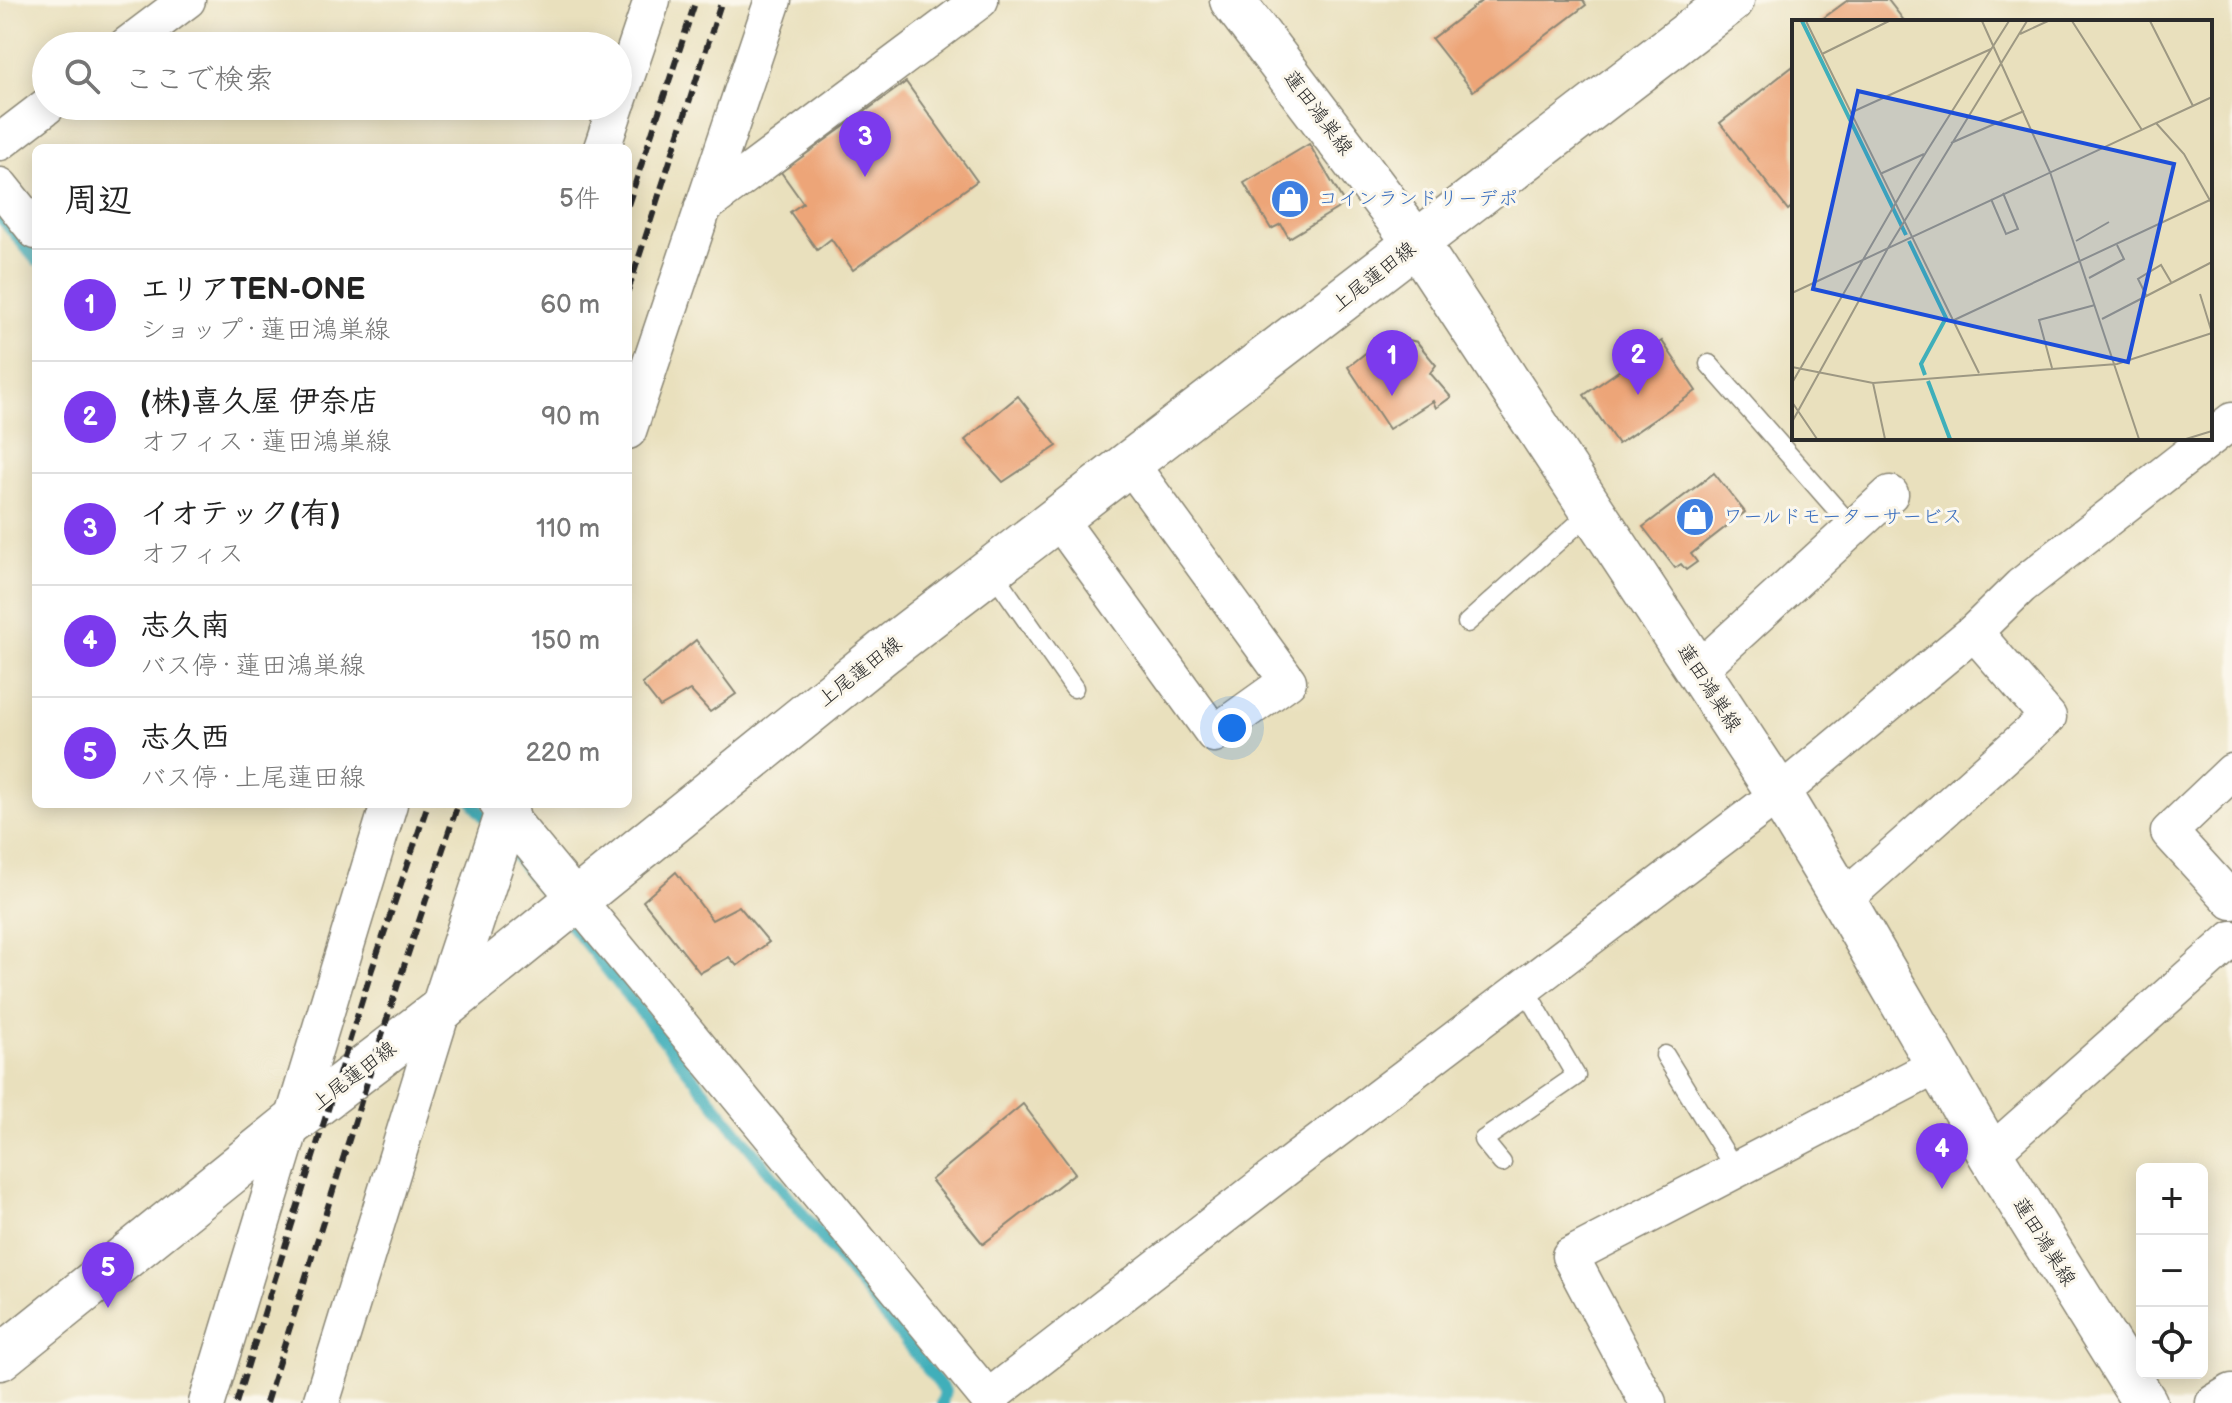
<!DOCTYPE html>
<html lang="ja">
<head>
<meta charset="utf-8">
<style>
  :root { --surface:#fff; --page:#f6f6f6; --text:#222; --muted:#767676; --line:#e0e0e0; --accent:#7c3aed }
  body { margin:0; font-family:"Balsamiq Sans","Klee One",sans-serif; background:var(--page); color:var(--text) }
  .controls { position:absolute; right:24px; bottom:24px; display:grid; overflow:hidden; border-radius:12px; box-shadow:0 4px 20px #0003 }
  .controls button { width:72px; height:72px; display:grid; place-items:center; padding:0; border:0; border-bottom:2px solid var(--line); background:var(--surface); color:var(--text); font:40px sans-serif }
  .you { position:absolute; left:1232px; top:728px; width:28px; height:28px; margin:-20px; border:6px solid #fff; border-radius:50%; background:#1a73e8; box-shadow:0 0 0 12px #1a73e833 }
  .badge { display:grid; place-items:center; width:52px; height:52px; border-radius:50%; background:var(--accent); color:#fff; font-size:26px; font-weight:700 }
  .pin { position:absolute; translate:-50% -66px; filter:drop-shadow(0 2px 4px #0008) }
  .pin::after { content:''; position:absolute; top:42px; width:28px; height:24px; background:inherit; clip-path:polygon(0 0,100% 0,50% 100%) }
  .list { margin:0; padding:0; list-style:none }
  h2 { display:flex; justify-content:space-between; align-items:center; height:104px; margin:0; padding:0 32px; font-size:34px }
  h2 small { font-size:26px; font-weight:400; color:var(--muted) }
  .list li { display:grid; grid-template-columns:52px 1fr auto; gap:24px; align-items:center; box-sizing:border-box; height:112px; padding:0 32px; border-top:2px solid var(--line) }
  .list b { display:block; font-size:30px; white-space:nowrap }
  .list p { margin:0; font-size:26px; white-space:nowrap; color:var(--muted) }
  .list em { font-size:26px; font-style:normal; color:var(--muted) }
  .icon { flex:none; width:44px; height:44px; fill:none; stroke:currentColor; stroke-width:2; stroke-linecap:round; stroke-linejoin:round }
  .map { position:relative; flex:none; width:2232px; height:1403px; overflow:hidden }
  .search { position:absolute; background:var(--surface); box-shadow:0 4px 20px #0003; left:32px; top:32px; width:600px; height:88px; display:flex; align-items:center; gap:20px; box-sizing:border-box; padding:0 28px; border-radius:44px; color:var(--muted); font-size:30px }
  .panel { position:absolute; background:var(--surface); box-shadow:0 4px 20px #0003; left:32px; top:144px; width:600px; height:664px; border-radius:12px }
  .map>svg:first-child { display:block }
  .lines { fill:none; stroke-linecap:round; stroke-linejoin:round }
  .stream { stroke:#3fafba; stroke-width:12 }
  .building { fill:#eda578 }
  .service-casing { stroke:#8a8674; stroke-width:21 }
  .minor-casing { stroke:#8a8674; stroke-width:39 }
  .tertiary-casing { stroke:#8a8674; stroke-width:47 }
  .secondary-casing { stroke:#8a8674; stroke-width:47 }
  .service { stroke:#fff; stroke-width:18 }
  .minor { stroke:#fff; stroke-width:36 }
  .tertiary { stroke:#fff; stroke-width:44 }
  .secondary { stroke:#fff; stroke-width:44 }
  .rail { stroke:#2b2b2b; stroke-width:6; stroke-dasharray:12 6; stroke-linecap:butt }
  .labels { text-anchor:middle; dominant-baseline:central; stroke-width:6; stroke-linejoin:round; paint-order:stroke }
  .street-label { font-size:20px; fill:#2b2b2b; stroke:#fbf7ec }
  .shop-label { font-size:20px; fill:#366cbe; stroke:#fbf7ec; text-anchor:start }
  .inset-river { fill:none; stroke:#3fafba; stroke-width:4 }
  .inset-road { fill:none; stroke:#9d9883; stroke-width:2 }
  .view { fill:#1d4ed8; fill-opacity:0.15; stroke:#1d4ed8; stroke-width:4 }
  .inset-edge { fill:none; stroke:#2b2b2b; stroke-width:4 }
</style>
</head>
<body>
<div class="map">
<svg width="2232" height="1403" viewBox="0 0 2232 1403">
  <rect width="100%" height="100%" fill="#fbf7ec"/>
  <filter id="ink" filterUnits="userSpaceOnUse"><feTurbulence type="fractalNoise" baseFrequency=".0125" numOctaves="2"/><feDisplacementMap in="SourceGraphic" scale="16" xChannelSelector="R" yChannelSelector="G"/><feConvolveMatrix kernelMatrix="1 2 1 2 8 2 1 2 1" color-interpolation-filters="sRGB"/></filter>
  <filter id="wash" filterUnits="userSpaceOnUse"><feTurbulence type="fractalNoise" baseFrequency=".006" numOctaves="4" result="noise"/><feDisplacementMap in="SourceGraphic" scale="32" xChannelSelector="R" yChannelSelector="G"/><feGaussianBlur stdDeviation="1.8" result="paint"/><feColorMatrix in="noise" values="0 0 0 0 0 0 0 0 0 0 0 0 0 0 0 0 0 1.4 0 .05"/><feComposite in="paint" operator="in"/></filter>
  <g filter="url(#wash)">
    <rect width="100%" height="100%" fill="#e9e0bd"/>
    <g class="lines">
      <g class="stream">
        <polyline points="0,216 36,260"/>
        <polyline points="474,804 492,827"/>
        <polyline points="506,844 945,1391 942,1403"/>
      </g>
    </g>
    <g id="blocks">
      <g class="building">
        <polygon points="1483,0 1583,0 1586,5 1473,91 1432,39"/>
        <polygon points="1848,0 1888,0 1905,22 1818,22"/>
        <polygon points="1792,67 1794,70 1794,205 1788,210 1720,123"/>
        <polygon points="906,82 977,181 853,270 831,239 817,250 790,212 803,203 781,172"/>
        <polygon points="1309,144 1345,204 1289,238 1281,224 1271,229 1244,183"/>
        <polygon points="1388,335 1417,342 1436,365 1430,373 1451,397 1436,408 1433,401 1389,429 1348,367"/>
        <polygon points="1662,341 1696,391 1618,444 1584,395"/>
        <polygon points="1018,396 1057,446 1003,482 965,440"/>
        <polygon points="1714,473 1745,512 1691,554 1697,562 1686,570 1681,564 1675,568 1643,527"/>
        <polygon points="696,640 736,694 710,712 690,690 660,707 642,684"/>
        <polygon points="676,872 712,920 739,906 769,942 737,966 729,957 700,973 643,901"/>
        <polygon points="1023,1104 1075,1173 983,1244 931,1180"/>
      </g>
    </g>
  </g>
  <g filter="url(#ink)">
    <use href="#blocks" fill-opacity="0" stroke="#8a8674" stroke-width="2"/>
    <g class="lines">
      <defs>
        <g id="service">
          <polyline points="1709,364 1853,528"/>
          <polyline points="992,571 1074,688"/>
          <polyline points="1467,623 1592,511"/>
          <polyline points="1665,1055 1736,1171"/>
          <polyline points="1502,1163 1483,1140 1576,1076 1524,987"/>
        </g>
        <g id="minor">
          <polyline points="126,46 187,0"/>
          <polyline points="618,101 652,0"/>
          <polyline points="0,142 47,106"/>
          <polyline points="602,148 616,106"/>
          <polyline points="0,186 36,231"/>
          <polyline points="703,207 980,0"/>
          <polyline points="628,431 773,0"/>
          <polyline points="1059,520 1214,734 1288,681 1131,465"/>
          <polyline points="1698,670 1890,494"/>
          <polyline points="2232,772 2169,832 2232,901"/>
          <polyline points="498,804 992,1403"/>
          <polyline points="1843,900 2048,717 1974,632"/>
          <polyline points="1990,1154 2232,939"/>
          <polyline points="988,1398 1296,1160 1779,794 1974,632 2021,586 2232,421"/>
          <polyline points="207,1403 389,804"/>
          <polyline points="321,1403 443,1008"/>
          <polyline points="1648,1403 1570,1256 1938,1065"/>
          <polyline points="2214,1403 2232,1392"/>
        </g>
        <polyline id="tertiary" points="443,1008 507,815"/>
        <g id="secondary">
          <polyline points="1232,0 1417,244 1779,794 1843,900 1990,1154 2145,1403"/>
          <polyline points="0,1358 291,1124 443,1008 885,651 1732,0"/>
        </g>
      </defs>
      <use href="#service" class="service-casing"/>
      <use href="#minor" class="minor-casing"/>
      <use href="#tertiary" class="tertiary-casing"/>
      <use href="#secondary" class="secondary-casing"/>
      <use href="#service" class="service"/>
      <use href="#minor" class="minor"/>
      <use href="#tertiary" class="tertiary"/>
      <use href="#secondary" class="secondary"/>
      <g class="rail">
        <polyline points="628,205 696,0"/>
        <polyline points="628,291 722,0"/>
        <polyline points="236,1403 371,972 428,804"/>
        <polyline points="266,1403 399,981 458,804"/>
      </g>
    </g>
  </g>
  <defs>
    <symbol id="shop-disc" viewBox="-11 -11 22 22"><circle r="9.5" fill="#3f7fe0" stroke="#fbf7ec"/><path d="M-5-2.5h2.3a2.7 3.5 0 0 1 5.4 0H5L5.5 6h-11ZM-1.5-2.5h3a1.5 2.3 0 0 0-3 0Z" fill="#fff"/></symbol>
  </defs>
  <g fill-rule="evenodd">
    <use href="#shop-disc" x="1268" y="177" width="44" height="44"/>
    <use href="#shop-disc" x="1673" y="495" width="44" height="44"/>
  </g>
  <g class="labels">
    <g class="street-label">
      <text transform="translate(1318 113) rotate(53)">蓮田鴻巣線</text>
      <text transform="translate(1374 277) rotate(-38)">上尾蓮田線</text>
      <text transform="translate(860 672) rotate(-38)">上尾蓮田線</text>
      <text transform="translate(1709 688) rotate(57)">蓮田鴻巣線</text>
      <text transform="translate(354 1076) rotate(-37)">上尾蓮田線</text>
      <text transform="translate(2044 1242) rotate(58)">蓮田鴻巣線</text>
    </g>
    <g class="shop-label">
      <text x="1318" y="199">コインランドリーデポ</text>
      <text x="1723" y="517">ワールドモーターサービス</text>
    </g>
  </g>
  <g transform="translate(1792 20)">
    <rect width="420" height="420" fill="#e9e0bd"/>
    <path class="inset-river" d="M10 1 114 215M117 221 154 298 129 344 133 355M136 361 158 419"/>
    <path class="inset-road" d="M14 1 187 353M190 1 258 152 347 419M280 1 350 110M358 1 401 86M228 14 256 1M30 34 97 1M58 93 199 29M364 103 392 134 420 184M159 123 232 91M88 154 132 134M199 179 214 214 226 209 211 173M284 221 317 202M297 258 332 239 325 225M0 273 420 77M408 274 420 313M354 275 346 259 369 245 379 262M310 299 420 242M160 301 420 179M0 347 81 363 325 344 420 313M260 348 247 300 303 285M0 363 121 153 217 1M81 363 93 419M0 382 25 419M0 402 96 228 235 1M394 419 420 411"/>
    <path class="view" d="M66 71 382 144 336 342 21 269Z"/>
    <rect width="420" height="420" class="inset-edge"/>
  </g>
</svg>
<div class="controls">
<button>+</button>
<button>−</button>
<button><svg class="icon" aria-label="locate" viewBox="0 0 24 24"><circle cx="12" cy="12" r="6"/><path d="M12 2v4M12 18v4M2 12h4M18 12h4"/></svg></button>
</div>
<div class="you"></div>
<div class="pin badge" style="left:1392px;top:396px">1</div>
<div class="pin badge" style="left:1638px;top:395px">2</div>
<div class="pin badge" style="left:865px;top:177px">3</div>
<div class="pin badge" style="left:1942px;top:1189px">4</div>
<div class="pin badge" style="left:108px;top:1308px">5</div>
<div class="search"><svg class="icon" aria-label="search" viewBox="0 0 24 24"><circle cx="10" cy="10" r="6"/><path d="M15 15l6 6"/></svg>ここで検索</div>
<section class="panel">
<h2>周辺<small>5件</small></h2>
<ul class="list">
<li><span class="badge">1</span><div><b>エリアTEN-ONE</b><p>ショップ · 蓮田鴻巣線</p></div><em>60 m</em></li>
<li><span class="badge">2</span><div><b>(株)喜久屋 伊奈店</b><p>オフィス · 蓮田鴻巣線</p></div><em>90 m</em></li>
<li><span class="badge">3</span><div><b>イオテック(有)</b><p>オフィス</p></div><em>110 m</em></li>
<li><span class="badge">4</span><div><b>志久南</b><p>バス停 · 蓮田鴻巣線</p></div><em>150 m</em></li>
<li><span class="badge">5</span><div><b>志久西</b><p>バス停 · 上尾蓮田線</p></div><em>220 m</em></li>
</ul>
</section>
</div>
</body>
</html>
